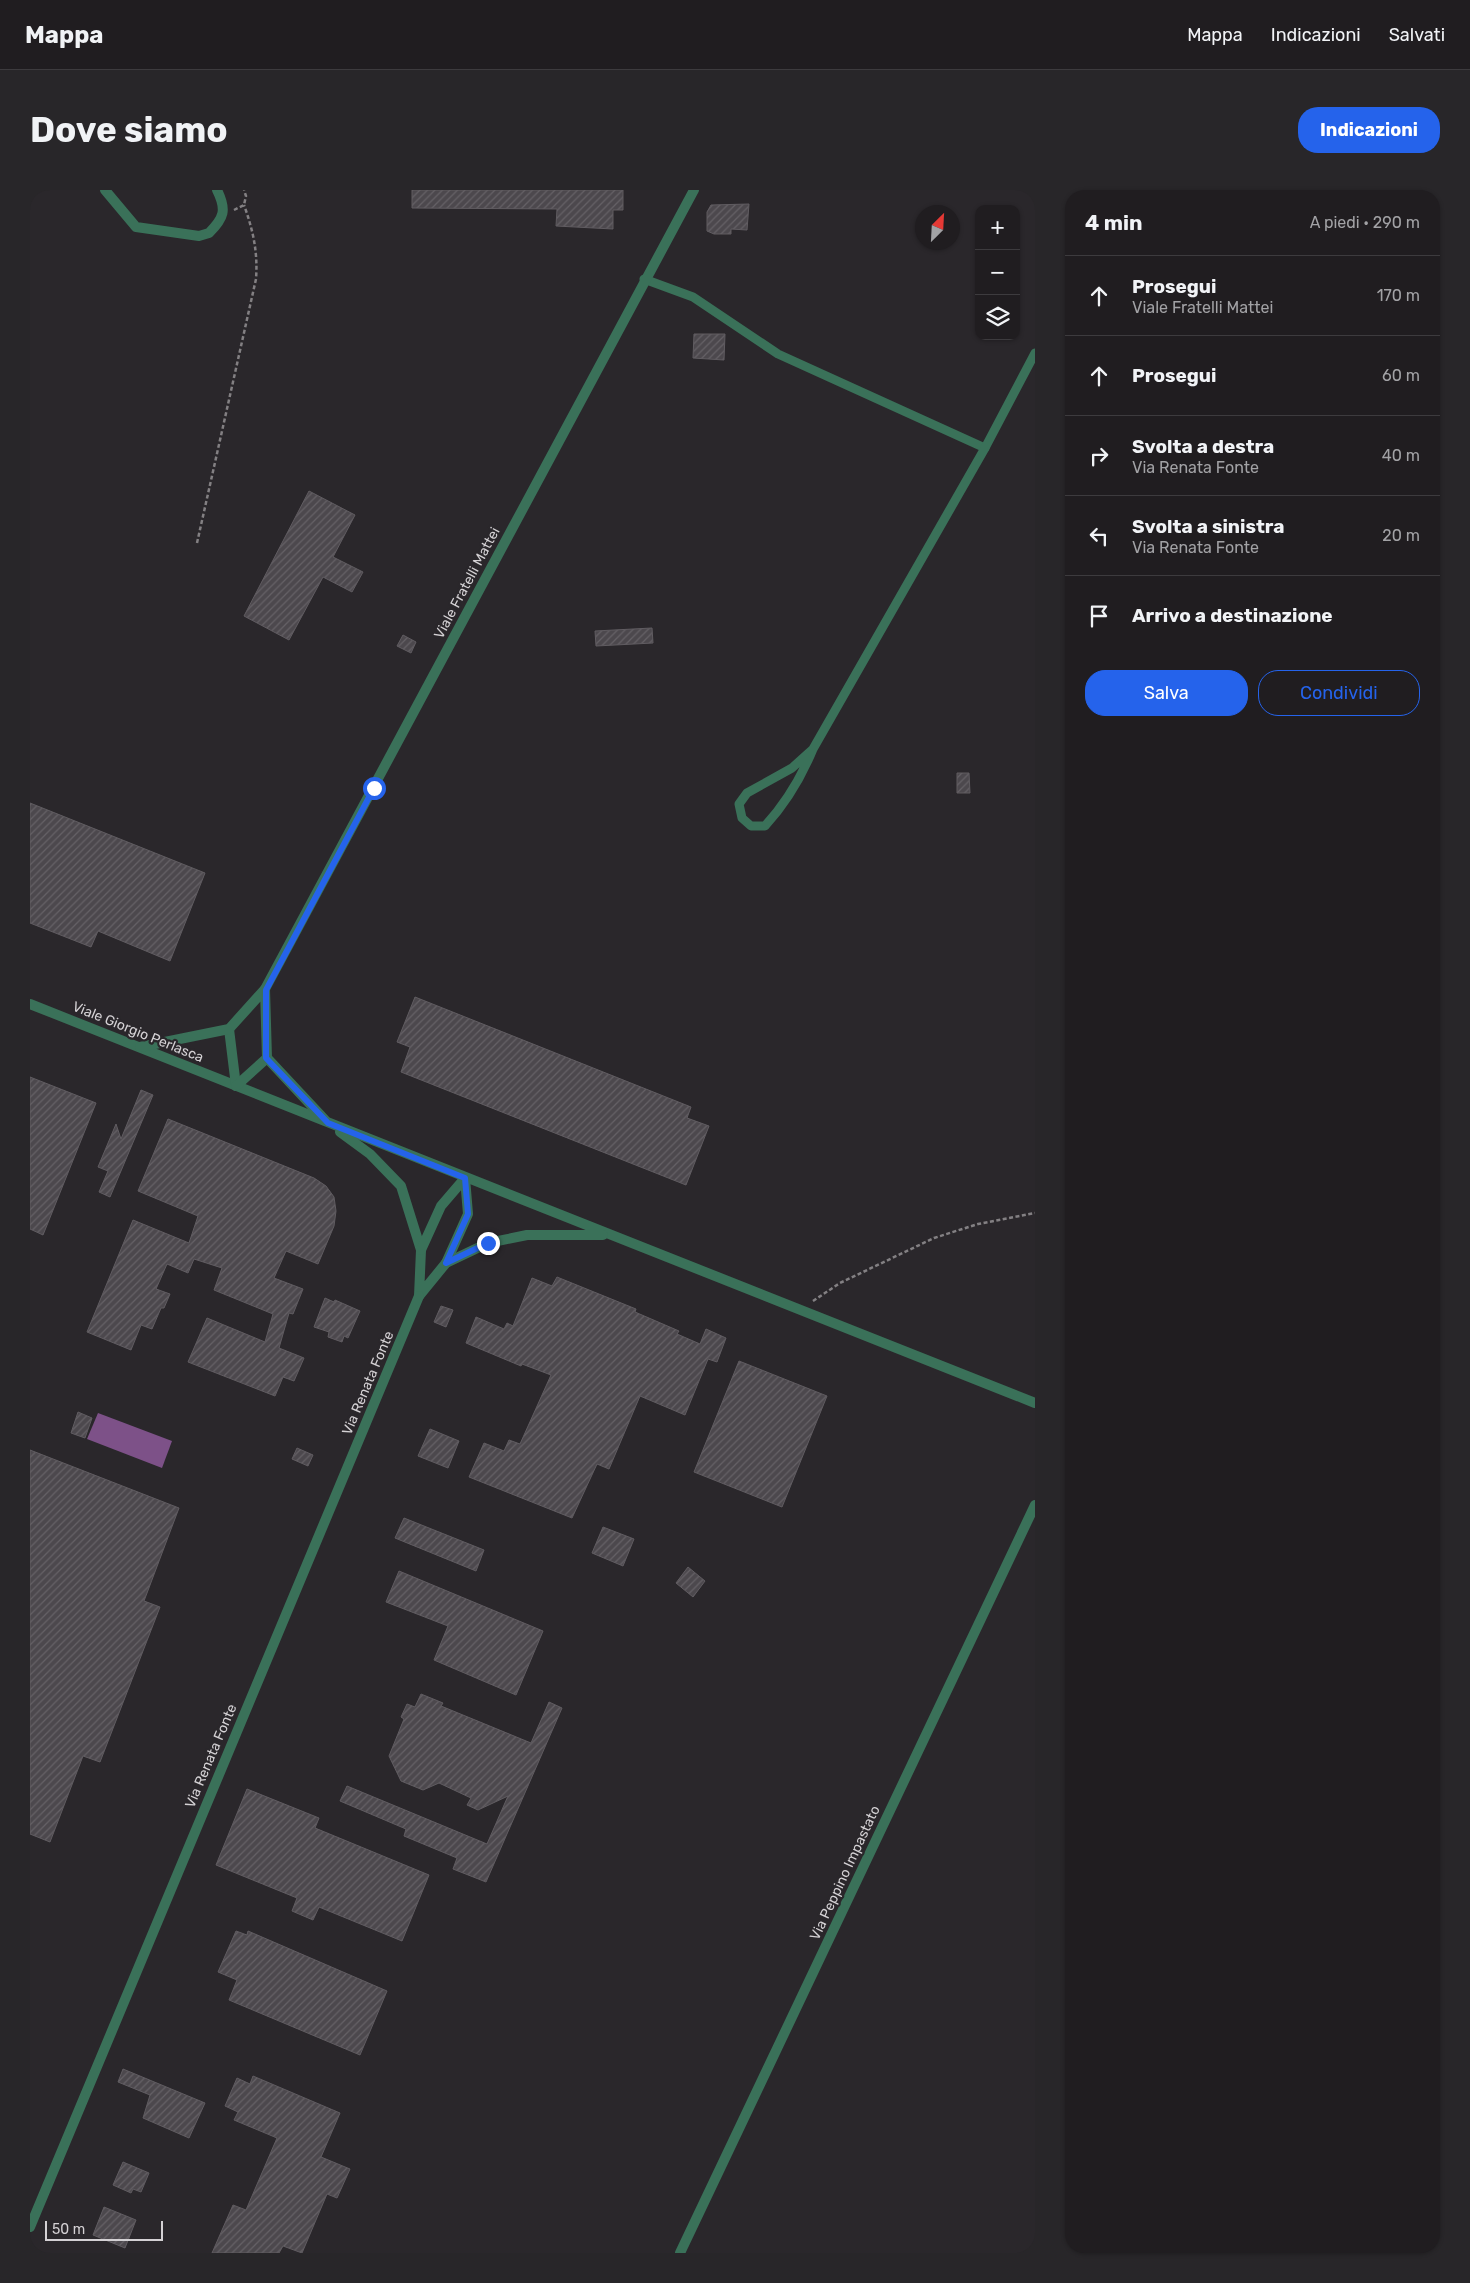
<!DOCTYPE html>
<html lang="it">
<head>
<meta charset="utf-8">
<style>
  :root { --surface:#201d20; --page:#282629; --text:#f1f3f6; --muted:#a2a2a5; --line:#3d3b3e; --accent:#2563eb }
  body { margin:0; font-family:Rubik,sans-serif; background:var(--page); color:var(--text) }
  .controls { position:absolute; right:15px; top:15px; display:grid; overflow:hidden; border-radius:10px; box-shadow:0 1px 4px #0004 }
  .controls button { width:45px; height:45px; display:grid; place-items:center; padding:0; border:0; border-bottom:1px solid var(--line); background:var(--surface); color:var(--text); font:25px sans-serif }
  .compass { position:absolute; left:885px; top:15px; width:45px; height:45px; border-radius:50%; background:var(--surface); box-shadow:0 1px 4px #0004; rotate:24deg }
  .scale { position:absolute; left:15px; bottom:12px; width:118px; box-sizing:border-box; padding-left:5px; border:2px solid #d4d1d4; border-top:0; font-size:14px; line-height:18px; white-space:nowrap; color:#d4d1d4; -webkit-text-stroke:4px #2a272b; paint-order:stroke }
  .stop { position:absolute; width:15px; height:15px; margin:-11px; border:4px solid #2563eb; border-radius:50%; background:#fff }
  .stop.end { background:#2563eb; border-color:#fff; box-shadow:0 1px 5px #0008 }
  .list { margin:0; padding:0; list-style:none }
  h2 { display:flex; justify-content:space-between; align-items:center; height:65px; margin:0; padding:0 20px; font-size:21px }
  h2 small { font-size:16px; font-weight:400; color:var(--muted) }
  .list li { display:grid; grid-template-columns:32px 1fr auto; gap:15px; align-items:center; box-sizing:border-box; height:80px; padding:0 20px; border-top:1px solid var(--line) }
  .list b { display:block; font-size:19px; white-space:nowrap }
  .list p { margin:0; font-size:16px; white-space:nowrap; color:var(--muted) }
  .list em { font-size:16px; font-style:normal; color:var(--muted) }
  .actions { display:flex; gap:10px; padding:15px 20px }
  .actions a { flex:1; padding:11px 0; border:1px solid var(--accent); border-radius:20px; text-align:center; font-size:18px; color:var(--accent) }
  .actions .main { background:var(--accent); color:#fff }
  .icon { flex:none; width:28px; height:28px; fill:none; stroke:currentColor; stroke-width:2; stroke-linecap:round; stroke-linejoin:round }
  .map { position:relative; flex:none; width:1005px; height:2063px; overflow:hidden; border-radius:20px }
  header { display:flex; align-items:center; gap:30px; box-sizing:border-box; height:70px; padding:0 25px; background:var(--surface); border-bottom:1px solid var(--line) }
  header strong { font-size:24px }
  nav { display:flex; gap:28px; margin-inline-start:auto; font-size:18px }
  .intro { display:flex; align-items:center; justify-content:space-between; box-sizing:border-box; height:120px; padding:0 30px }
  h1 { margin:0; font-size:35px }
  .button { padding:12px 22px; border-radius:20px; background:var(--accent); color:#fff; font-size:18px; font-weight:700 }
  main { display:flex; gap:30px; padding:0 30px }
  aside { flex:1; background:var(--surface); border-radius:20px; box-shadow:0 1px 4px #0004 }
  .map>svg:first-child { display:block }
  .water { fill:#7d5188 }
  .building { fill:url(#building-hatch); stroke:#605c61 }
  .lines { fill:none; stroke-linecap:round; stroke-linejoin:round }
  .path { stroke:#838083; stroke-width:2.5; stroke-dasharray:4 2.5; stroke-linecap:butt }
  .lane { stroke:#3a7159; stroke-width:9 }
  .street { stroke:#3a7159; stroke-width:10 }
  .route { stroke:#2563eb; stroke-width:6 }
  .labels { text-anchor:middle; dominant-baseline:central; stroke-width:4.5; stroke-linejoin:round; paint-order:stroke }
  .street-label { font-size:14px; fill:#d4d1d4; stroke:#2a272b }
</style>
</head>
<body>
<header>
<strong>Mappa</strong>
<nav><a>Mappa</a><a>Indicazioni</a><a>Salvati</a></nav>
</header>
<div class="intro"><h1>Dove siamo</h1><a class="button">Indicazioni</a></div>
<main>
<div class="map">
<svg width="1005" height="2063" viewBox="0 0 1005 2063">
  <defs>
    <pattern id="building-hatch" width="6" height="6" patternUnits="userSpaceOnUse" patternTransform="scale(1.25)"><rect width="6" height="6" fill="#4c484d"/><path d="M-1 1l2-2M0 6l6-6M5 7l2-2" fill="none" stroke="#656166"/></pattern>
  </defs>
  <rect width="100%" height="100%" fill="#2a272b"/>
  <polygon class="water" points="68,1223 142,1251 132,1278 57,1249"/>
  <g class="building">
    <polygon points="382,0 593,0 593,20 583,20 583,39 526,36 527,19 382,18"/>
    <polygon points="719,14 717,40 701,39 701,44 684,44 677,41 677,22 681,15"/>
    <polygon points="664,144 695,144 694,170 663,168"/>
    <polygon points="279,301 325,325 303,367 333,382 322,402 293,387 259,450 214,426"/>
    <polygon points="622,438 623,453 566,456 565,441"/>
    <polygon points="373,445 386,452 381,463 367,456"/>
    <polygon points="927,583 939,583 940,603 927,603"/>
    <polygon points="0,613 175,683 140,771 68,741 61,757 0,733"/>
    <polygon points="385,807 661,917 657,928 679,936 656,995 371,882 380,857 367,852"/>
    <polygon points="0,887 66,913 13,1045 0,1039"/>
    <polygon points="111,900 123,905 80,1007 69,1002 78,981 68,977 86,934 91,949"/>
    <polygon points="138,929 284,988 296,996 304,1007 306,1021 304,1036 288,1074 256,1061 244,1088 273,1099 263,1124 259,1123 249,1158 274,1168 264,1191 253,1187 245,1206 158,1172 177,1128 235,1152 243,1124 184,1100 192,1078 164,1069 158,1083 137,1074 126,1099 140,1104 134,1118 131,1118 122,1139 111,1135 101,1160 57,1142 103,1030 159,1053 168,1026 108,1001"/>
    <polygon points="527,1087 606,1119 605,1122 649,1141 647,1144 670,1154 676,1139 696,1148 687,1172 678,1169 655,1225 610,1206 579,1279 567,1274 542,1328 439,1287 454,1253 474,1261 479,1250 490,1254 521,1185 492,1174 491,1176 436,1153 446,1127 474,1139 477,1133 483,1136 502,1088 522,1096"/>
    <polygon points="295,1108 304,1112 305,1110 330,1121 318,1148 314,1146 312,1152 298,1147 299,1142 284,1137"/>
    <polygon points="411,1116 423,1120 416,1137 404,1132"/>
    <polygon points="709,1171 797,1206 752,1317 664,1282"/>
    <polygon points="48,1222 62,1228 55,1248 41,1243"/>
    <polygon points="400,1239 429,1251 418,1278 388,1266"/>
    <polygon points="267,1258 283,1265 278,1276 262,1269"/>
    <polygon points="0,1260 149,1318 114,1411 130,1417 70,1572 53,1566 20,1652 0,1644"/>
    <polygon points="374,1328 454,1360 446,1381 365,1348"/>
    <polygon points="573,1337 604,1349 593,1376 562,1363"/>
    <polygon points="658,1377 675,1391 663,1407 646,1393"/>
    <polygon points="369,1381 513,1441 486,1505 404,1470 418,1436 356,1412"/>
    <polygon points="391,1504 413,1513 411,1516 501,1553 519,1512 532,1518 456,1692 423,1679 427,1668 374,1646 376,1639 310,1611 317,1596 457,1654 478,1606 448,1620 437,1615 441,1608 409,1593 393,1600 371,1591 359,1566 374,1529 371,1527 377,1514 385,1517"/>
    <polygon points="217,1599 289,1628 285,1638 399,1685 372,1751 289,1717 283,1730 262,1721 267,1708 186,1675"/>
    <polygon points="206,1741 217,1745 218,1741 357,1801 330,1865 199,1810 207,1790 188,1782"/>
    <polygon points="93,1879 175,1913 159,1948 113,1928 120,1905 88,1892"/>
    <polygon points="223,1886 310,1923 291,1967 320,1979 307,2008 297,2004 272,2063 253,2056 249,2063 182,2063 203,2015 216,2020 247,1948 204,1930 208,1922 195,1916 207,1888 220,1894"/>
    <polygon points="93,1972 119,1983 111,2002 103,1999 101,2003 83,1995"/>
    <polygon points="74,2017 106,2030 95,2058 63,2045"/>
  </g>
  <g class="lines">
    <g class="path">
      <polyline points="204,20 214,15 216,6 214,0"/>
      <path d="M167 353 226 89C228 62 223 40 214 15"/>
      <polyline points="783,1111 810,1093 904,1048 948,1034 1005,1023"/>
    </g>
    <g class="lane">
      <polyline points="614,89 663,107 748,164 955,258"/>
      <path d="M783 559 762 578 717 603 709 614 712 628 721 636H735C756 613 771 588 783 559L955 258 1005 163"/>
    </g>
    <g class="street">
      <path d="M75 0 106 37 169 46 179 43C194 28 197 20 187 0"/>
      <polyline points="235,799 664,0"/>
      <polyline points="0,814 1005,1213"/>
      <polyline points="199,839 206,896"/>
      <polyline points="110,857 199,839 235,799 237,868 295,930"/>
      <polyline points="206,896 237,868"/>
      <polyline points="310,942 340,964 371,996 391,1060 389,1106 416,1073 458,1053 497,1045 573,1045"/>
      <polyline points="391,1060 411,1016 435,988 438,1024 416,1073"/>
      <polyline points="0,2037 389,1106"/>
      <polyline points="650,2063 1005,1315"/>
    </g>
  </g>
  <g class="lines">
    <polyline class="route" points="344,598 236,800 236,868 298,933 435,988 438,1024 416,1073 458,1053"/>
  </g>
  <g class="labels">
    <g class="street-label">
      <text transform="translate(437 393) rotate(-62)">Viale Fratelli Mattei</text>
      <text transform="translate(108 842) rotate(22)">Viale Giorgio Perlasca</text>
      <text transform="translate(338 1193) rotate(-67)">Via Renata Fonte</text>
      <text transform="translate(181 1566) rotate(-67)">Via Renata Fonte</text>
      <text transform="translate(815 1683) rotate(-65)">Via Peppino Impastato</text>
    </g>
  </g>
</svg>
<div class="controls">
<button>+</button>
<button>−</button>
<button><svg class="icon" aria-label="layers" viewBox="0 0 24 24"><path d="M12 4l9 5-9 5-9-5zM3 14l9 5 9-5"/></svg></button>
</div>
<svg class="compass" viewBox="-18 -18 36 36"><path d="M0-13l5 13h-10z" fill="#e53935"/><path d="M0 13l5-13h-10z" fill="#a2a2a5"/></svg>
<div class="scale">50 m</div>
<div class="stop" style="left:344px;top:598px"></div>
<div class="stop end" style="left:458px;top:1053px"></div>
</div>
<aside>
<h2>4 min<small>A piedi · 290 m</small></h2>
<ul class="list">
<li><svg class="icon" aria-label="ahead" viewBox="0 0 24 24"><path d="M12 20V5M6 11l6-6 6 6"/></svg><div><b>Prosegui</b><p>Viale Fratelli Mattei</p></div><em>170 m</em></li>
<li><svg class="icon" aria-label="ahead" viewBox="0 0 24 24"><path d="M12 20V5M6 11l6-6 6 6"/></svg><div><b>Prosegui</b></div><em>60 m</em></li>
<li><svg class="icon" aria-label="right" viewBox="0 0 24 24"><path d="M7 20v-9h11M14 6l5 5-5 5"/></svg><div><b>Svolta a destra</b><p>Via Renata Fonte</p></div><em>40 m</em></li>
<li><svg class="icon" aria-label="left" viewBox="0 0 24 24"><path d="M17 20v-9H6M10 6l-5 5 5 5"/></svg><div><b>Svolta a sinistra</b><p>Via Renata Fonte</p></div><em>20 m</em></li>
<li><svg class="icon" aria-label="arrive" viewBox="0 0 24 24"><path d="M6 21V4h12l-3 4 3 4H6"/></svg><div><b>Arrivo a destinazione</b></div></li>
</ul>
<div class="actions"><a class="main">Salva</a><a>Condividi</a></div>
</aside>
</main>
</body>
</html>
